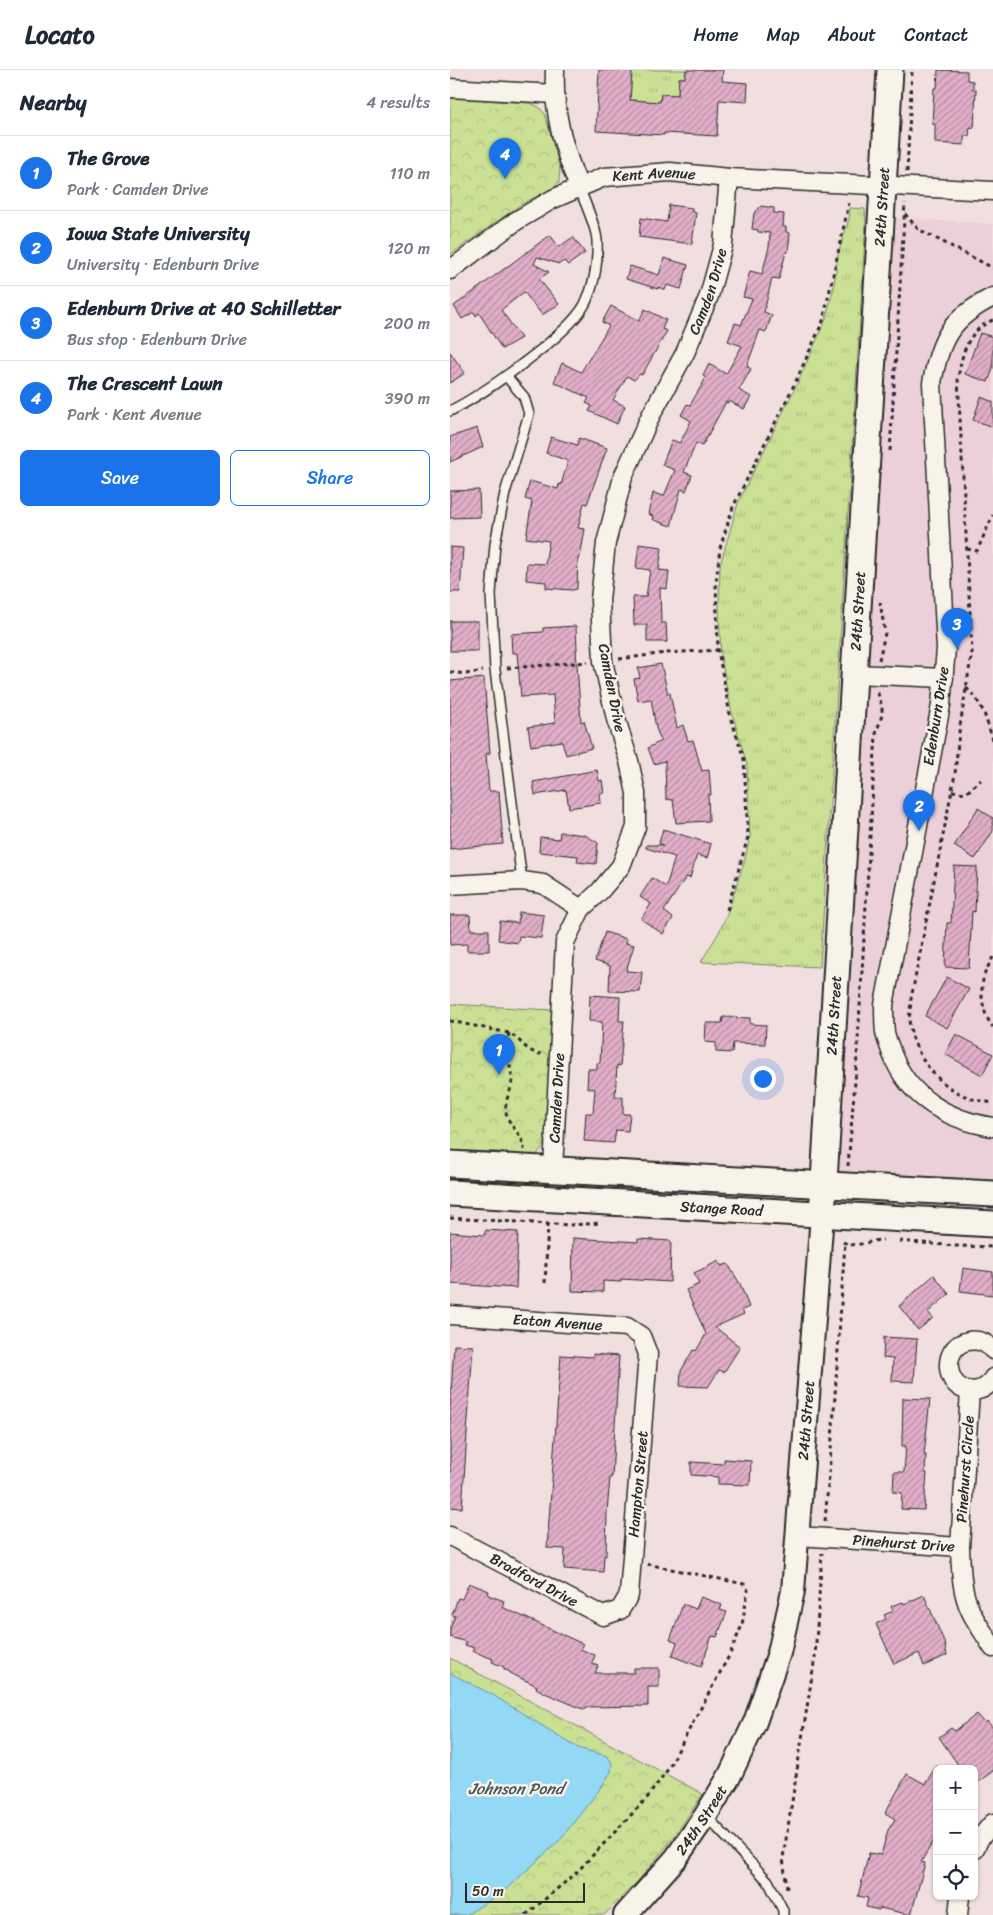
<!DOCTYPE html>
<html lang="en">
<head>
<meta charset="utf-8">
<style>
  :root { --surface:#fff; --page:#f6f6f7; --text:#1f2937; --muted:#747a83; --line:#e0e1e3; --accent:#1a73e8 }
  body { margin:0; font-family:Sriracha,sans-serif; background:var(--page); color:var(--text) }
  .controls { position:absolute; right:15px; bottom:15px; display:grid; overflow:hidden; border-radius:8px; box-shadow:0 1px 4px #0004 }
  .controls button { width:45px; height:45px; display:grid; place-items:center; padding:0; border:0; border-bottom:1px solid var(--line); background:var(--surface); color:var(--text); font:25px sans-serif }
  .scale { position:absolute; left:15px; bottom:12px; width:120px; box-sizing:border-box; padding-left:5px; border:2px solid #2b2b2b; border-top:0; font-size:14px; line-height:18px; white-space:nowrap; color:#2b2b2b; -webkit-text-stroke:4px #f7f3e8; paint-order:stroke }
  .you { position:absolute; left:312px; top:1008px; width:18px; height:18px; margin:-12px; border:4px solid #fff; border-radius:50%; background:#1a73e8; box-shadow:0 0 0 8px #1a73e833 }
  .badge { display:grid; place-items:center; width:32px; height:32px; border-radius:50%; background:var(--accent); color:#fff; font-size:16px; font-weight:700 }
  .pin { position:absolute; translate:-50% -41px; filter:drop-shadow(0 1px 2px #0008) }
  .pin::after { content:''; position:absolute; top:26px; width:18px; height:15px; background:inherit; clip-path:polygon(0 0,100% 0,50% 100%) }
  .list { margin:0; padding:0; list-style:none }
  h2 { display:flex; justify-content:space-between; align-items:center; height:65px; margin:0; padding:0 20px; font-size:21px }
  h2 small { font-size:16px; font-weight:400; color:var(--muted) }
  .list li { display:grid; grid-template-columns:32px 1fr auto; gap:15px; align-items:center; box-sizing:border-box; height:75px; padding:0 20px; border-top:1px solid var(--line) }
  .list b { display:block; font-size:19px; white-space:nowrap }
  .list p { margin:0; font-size:16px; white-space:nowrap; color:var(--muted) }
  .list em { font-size:16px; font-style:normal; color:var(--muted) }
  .actions { display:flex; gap:10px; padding:15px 20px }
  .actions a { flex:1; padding:11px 0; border:1px solid var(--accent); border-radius:8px; text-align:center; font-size:18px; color:var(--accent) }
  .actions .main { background:var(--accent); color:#fff }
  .icon { flex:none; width:28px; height:28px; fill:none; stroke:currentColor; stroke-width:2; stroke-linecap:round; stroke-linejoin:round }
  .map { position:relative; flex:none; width:543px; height:1845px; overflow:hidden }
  header { display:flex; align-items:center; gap:30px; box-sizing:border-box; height:70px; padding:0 25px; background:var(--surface); border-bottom:1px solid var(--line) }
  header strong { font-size:24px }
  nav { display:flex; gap:28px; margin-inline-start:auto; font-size:18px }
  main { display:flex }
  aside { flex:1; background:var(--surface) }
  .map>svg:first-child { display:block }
  .built { fill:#ecd0d9 }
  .grass { fill:url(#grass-tufts); stroke:#7a8660 }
  .park { fill:url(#park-crowns); stroke:#7a8660 }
  .water { fill:#93d8f4; stroke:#6993a4 }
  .building { fill:url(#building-hatch); stroke:#2b2b2b }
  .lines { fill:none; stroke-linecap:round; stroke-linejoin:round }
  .service-casing { stroke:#2b2b2b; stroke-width:12 }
  .minor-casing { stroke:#2b2b2b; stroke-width:21 }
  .tertiary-casing { stroke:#2b2b2b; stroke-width:26 }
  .secondary-casing { stroke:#2b2b2b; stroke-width:29 }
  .path { stroke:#2b2b2b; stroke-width:3; stroke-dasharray:4 4; stroke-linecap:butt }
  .service { stroke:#f7f3e8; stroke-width:9 }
  .minor { stroke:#f7f3e8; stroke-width:18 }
  .tertiary { stroke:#f7f3e8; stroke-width:22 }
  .secondary { stroke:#f7f3e8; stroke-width:25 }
  .labels { text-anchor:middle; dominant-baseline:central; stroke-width:5; stroke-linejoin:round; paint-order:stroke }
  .street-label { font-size:15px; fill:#2b2b2b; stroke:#f7f3e8 }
  .water-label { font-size:16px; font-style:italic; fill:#45565d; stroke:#f7f3e8 }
</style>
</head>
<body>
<header>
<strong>Locato</strong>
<nav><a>Home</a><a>Map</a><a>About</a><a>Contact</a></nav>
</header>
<main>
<aside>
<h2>Nearby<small>4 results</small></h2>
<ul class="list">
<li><span class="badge">1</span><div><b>The Grove</b><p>Park · Camden Drive</p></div><em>110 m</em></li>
<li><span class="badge">2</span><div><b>Iowa State University</b><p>University · Edenburn Drive</p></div><em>120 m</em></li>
<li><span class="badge">3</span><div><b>Edenburn Drive at 40 Schilletter</b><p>Bus stop · Edenburn Drive</p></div><em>200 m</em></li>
<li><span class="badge">4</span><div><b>The Crescent Lawn</b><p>Park · Kent Avenue</p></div><em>390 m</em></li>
</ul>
<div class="actions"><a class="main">Save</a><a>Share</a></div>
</aside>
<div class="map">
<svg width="543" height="1845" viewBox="0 0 543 1845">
  <defs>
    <pattern id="grass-tufts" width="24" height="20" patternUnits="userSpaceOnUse" patternTransform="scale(1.25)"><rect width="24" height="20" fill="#cae095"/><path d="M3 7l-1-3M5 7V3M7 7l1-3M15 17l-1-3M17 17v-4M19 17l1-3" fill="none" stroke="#aec081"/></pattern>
    <pattern id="park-crowns" width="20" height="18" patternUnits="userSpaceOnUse" patternTransform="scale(1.25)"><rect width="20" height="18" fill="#cae095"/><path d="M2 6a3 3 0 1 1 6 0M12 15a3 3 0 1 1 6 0" fill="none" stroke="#aec081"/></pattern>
    <pattern id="building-hatch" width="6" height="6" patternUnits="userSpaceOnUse" patternTransform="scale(1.25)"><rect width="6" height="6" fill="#e2aeca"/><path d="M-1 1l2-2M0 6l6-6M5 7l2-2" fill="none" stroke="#b78ea4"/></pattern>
  </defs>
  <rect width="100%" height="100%" fill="#f1dedf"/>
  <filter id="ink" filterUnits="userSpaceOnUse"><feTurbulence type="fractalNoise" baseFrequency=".02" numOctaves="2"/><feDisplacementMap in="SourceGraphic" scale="10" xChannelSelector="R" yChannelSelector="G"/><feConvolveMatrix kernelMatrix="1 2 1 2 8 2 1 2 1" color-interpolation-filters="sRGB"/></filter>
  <g filter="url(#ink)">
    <polygon class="built" points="433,147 543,154 543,1124 374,1115"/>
    <g class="grass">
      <polygon points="182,0 236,0 235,8 229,8 228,25 211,24 210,32 180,30"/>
      <polygon points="400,138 415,139 416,152 370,897 251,892 268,864 277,845 295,789 300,766 297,695 281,639 271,588 269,538 270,495 288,433 348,312 376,249 384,215 388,184 399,149"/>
      <polygon points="0,1106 225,1118 225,1121 135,1125 0,1118"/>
    </g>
    <g class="park">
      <polygon points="0,28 79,33 89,37 95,44 110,98 109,112 105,117 70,135 0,185"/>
      <polygon points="0,934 102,940 95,1071 92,1078 84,1088 63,1088 49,1082 0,1081"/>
      <polygon points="0,1588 253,1724 223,1768 189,1810 154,1845 0,1845"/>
    </g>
    <polygon class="water" points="0,1603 43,1625 128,1678 157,1686 162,1693 161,1702 150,1719 109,1771 53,1822 16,1845 0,1845"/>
    <g class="building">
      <polygon points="149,0 182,0 180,30 210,32 211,24 228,25 229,8 235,8 236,0 273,0 272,11 298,13 297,32 269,30 267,66 214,63 214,65 146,61"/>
      <polygon points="488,0 517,1 517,10 523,11 523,20 526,20 524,58 520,57 519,66 514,66 514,75 485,73 485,54 482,54 484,18 487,18"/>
      <polygon points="219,135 242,138 242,142 246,143 242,174 189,167 191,148 217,152"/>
      <polygon points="311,136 324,138 324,143 334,144 333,157 336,157 336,162 340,163 338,182 336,182 329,209 322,208 314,242 322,245 316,262 310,260 297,296 301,299 289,320 301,327 294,339 279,331 278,333 276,332 252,376 246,373 234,402 242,405 236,421 231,419 221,456 209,452 202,449 203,446 198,444 203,423 214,426 225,400 212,395 222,370 230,373 241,351 231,345 237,334 240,335 256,308 253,306 259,294 276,304 292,276 278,271 285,253 291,255 302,229 293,227 300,201 312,204 319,177 320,163 308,162 308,160 302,159 304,143"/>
      <polygon points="100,165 109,177 123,167 135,183 118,195 114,191 109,194 87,187 84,194 99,202 89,209 109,234 92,245 74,222 51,240 71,268 52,279 29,243 26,246 24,242 12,249 4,236"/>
      <polygon points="214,188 238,195 231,219 217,215 215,220 208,217 208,219 176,209 180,196 209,205"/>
      <polygon points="161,236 189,251 195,239 216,250 212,259 217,261 192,305 190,304 184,310 177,306 163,330 175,336 167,354 139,341 142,336 136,333 139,328 104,312 112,293 131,302 159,256 152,252"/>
      <polygon points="530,263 543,267 543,298 538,312 515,304"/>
      <polygon points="0,282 15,303 0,313"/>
      <polygon points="531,327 543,332 543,357 523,350"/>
      <polygon points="27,358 33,377 0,392 0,367"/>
      <polygon points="101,367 127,375 129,368 157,378 137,434 134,433 128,458 135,459 130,488 128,488 127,519 122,520 96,518 96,512 76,510 77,493 95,494 99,471 76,468 82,431 75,429 80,411 108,419 109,414 111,415 118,391 96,383"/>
      <polygon points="29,420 30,447 0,448 0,421"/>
      <polygon points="189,474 212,477 209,500 219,501 217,519 210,518 211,553 216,553 217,572 197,572 197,555 184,555 183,527 196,527 200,500 186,498"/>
      <polygon points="0,477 13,478 10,522 0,522"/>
      <rect x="0" y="551" width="28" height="30"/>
      <polygon points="126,556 127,580 126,580 131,652 134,651 142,678 116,685 112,671 81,676 78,657 105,653 103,625 71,627 67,583 62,583 61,564 93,562 93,558"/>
      <polygon points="211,594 218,624 220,623 227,658 233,655 238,671 243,670 252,701 259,700 261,725 258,725 259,751 226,753 223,730 216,729 215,691 204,694 198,678 211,671 206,658 201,629 188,631 184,609 190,608 188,598"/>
      <polygon points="34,608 40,683 36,684 39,721 49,721 53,774 0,779 0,611"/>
      <polygon points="147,700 149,711 152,710 154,723 150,723 151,733 119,738 116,720 85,725 83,712"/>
      <polygon points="528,738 543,748 543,761 525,789 504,776"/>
      <polygon points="213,759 261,774 257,788 247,785 240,808 236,807 214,841 223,848 213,864 191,849 201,834 190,827 202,808 216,817 225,787 196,778 196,775 213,775 209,773"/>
      <polygon points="110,762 135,765 148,773 146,794 127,792 128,786 89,782 90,767 109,769"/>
      <polygon points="504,796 527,797 525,842 522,841 519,898 495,897 497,853 501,853"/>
      <polygon points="69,842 94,845 91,868 69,866 68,873 48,870 50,851 68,853"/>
      <polygon points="0,845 20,845 21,860 39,860 39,881 17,881 17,874 0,875"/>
      <polygon points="155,862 177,869 176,873 184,875 176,901 192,902 190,922 159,921 160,896 145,891"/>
      <polygon points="497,907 519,919 497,958 475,946"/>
      <polygon points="140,925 170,927 169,951 174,951 170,996 167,995 165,1027 173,1027 173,1044 180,1044 178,1061 166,1060 164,1073 134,1071 136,1043 143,1043 145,1019 137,1018 138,999 147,999 147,993 150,993 152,952 139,951"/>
      <polygon points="273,947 300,948 300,954 316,955 315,974 283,973 282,983 266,982 266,973 255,972 256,953 272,953"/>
      <polygon points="506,964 543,984 532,1005 495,984"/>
      <polygon points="36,1160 68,1162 66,1218 0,1214 0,1162 34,1165"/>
      <polygon points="123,1168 188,1172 188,1169 221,1171 220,1212 171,1209 171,1212 153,1211 153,1222 122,1221"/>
      <polygon points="269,1191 271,1196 278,1194 290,1214 299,1237 292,1240 294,1244 265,1257 290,1277 274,1302 269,1300 258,1317 230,1316 231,1301 243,1280 246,1281 256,1264 236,1220 249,1214 244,1203"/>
      <polygon points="513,1198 543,1202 543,1225 510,1221"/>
      <polygon points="484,1205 499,1224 478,1242 483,1248 468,1260 449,1236"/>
      <polygon points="434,1267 467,1269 464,1312 442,1311 443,1289 433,1288"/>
      <polygon points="4,1275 23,1276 12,1438 0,1437 0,1339"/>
      <polygon points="143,1284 169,1286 162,1407 160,1407 157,1442 156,1486 154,1485 153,1502 114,1499 115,1479 97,1478 111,1285 143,1287"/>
      <polygon points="453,1328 480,1329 474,1385 476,1385 475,1403 477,1403 474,1440 451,1439 452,1423 443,1422 444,1402 454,1402 456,1376 452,1376"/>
      <polygon points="274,1389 301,1391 300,1415 268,1414 268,1407 241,1405 241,1392 274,1394"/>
      <polygon points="19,1513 39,1521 38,1525 54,1531 52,1537 133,1574 130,1579 145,1585 142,1594 148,1596 145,1603 184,1603 184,1598 209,1598 209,1617 198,1617 198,1636 136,1637 135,1640 95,1623 86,1618 87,1616 60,1603 60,1602 54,1599 54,1597 42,1592 43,1589 22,1581 24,1578 15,1575 16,1572 0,1567 0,1558 5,1546 2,1545 8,1528 12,1529"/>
      <polygon points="474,1525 496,1576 495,1576 497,1585 474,1596 469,1583 444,1594 426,1554 436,1549 434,1545 443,1541 441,1536 453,1532 454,1534"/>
      <polygon points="251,1527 272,1535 270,1540 277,1542 267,1567 262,1566 251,1597 222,1586 227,1573 220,1570 233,1534 246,1539"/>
      <polygon points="527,1644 535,1653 537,1651 543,1658 543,1701 524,1715 524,1699 511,1699 489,1667 501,1658 505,1661"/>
      <polygon points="487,1695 487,1765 471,1792 475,1793 461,1845 430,1838 429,1840 416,1837 418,1828 408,1826 419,1783 431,1785 438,1760 445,1749 435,1743 457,1704 475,1714"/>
    </g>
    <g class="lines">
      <defs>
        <g id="service">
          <polyline points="56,306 74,327 79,344 55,423 45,474 41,524 45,600 72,811"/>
          <path d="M0 341C32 325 119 265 135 234 145 214 148 194 147 171 147 158 134 131 129 117"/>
          <polyline points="256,1746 318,1811 333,1840 333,1845"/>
        </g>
        <g id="minor">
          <path d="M105 0C103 42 113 78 129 117"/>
          <polyline points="0,18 105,24"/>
          <path id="s1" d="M0 200 66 151 103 129 154 107 220 102 279 108 543 121"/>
          <path d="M543 227C501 248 490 268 482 313L496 579 491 635 434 935C434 943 434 953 435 962 436 969 440 977 442 984 459 1028 498 1050 543 1057"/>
          <polyline points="405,604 494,608"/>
          <polyline points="0,815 72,811 93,814 131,839"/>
          <path id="s2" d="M103 1099 115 872 131 839 150 821 171 796 186 757V723L179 691 166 649 153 591 150 530 156 473 173 407 201 345 235 283 259 226 273 175 279 108"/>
          <path id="s3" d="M0 1245 177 1257 191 1266 198 1284 179 1525 170 1540 153 1546 0 1466"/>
          <path d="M543 1280C536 1272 529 1269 518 1271 488 1277 495 1327 528 1320 534 1319 540 1314 543 1308"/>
          <path d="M520 1321 510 1477C511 1499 511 1522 521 1542 527 1554 536 1566 543 1578"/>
          <path id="s4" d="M348 1466 510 1477"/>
          <polyline points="524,1780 530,1768 543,1753"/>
          <polyline points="508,1845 510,1826"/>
        </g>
        <g id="tertiary">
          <path id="s5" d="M175 1845 226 1788 256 1745 279 1707 305 1652 329 1583 343 1521 372 1145"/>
        </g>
        <g id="secondary">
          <polyline points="0,1094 543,1124"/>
          <path id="s6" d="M0 1123 543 1154"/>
          <path id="s7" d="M372 1145 440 0"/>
        </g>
      </defs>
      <use href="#service" class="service-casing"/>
      <use href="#minor" class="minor-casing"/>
      <use href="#tertiary" class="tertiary-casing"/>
      <use href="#secondary" class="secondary-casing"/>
      <g class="path">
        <polyline points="457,102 462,0"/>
        <polyline points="455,144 468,159 543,198"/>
        <path d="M543 250C517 261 512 283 508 309L522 582 509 662 505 704 461 929C461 938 458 948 460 957 465 985 486 1013 513 1025 521 1030 533 1031 543 1033"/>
        <polyline points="440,381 455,133"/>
        <polyline points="517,479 527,481 543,445"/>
        <polyline points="169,589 217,583 268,580"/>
        <polyline points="429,590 435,563 430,532"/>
        <polyline points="57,598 138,592"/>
        <polyline points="0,602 16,604 33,601"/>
        <path d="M516 618C533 632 536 650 543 670"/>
        <polyline points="502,721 516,723 531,710"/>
        <polyline points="277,840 298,767 294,689 280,645 268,580 266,513 270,478 283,437 346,311 373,251 399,133"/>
        <path d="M543 887C540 894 534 902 533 910 530 925 533 945 543 957"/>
        <path d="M0 951 59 963C72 970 75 982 91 984"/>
        <path d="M59 963C54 984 60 989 62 1008 63 1022 52 1030 57 1046 61 1058 75 1067 74 1080"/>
        <polyline points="398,1096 407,987 426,664 432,645 432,637 427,620"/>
        <polyline points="0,1148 119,1155 151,1153"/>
        <polyline points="449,1171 506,1176 543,1177"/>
        <path d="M393 1172C406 1179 419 1170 433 1170"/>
        <polyline points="95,1213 98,1154"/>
        <polyline points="375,1451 383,1356 395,1173"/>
        <polyline points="337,1818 333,1788 365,1587 372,1483"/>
        <polyline points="76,1845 126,1803 197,1728 218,1699 280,1584 292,1555 298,1520 294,1514 197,1494"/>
      </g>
      <use href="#service" class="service"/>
      <use href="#minor" class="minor"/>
      <use href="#tertiary" class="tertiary"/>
      <use href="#secondary" class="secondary"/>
    </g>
  </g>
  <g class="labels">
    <g class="street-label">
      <text stroke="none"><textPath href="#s1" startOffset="231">Kent Avenue</textPath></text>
      <text stroke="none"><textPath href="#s7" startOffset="1010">24th Street</textPath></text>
      <text stroke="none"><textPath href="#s2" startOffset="926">Camden Drive</textPath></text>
      <text stroke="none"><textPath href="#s7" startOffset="605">24th Street</textPath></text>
      <text transform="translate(162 618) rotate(79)">Camden Drive</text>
      <text transform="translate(486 646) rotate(-81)">Edenburn Drive</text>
      <text stroke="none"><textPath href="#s7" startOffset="200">24th Street</textPath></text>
      <text stroke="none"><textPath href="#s2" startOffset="71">Camden Drive</textPath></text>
      <text stroke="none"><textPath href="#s6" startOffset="272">Stange Road</textPath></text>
      <text stroke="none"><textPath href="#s3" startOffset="108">Eaton Avenue</textPath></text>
      <text stroke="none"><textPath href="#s5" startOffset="542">24th Street</textPath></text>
      <text transform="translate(515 1399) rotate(-86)">Pinehurst Circle</text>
      <text transform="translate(188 1414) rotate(-85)">Hampton Street</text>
      <text stroke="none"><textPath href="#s4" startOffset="106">Pinehurst Drive</textPath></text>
      <text transform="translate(84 1510) rotate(28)">Bradford Drive</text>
      <text stroke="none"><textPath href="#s5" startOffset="122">24th Street</textPath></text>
    </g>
    <g class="water-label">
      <text x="66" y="1718">Johnson Pond</text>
    </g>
  </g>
</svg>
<div class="controls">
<button>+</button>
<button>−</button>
<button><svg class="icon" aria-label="locate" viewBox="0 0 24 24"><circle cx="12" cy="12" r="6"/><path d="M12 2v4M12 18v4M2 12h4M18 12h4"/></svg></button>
</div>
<div class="scale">50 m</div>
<div class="you"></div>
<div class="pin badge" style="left:49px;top:1005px">1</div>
<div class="pin badge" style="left:469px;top:761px">2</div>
<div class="pin badge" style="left:507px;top:579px">3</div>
<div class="pin badge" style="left:55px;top:109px">4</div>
</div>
</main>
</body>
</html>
